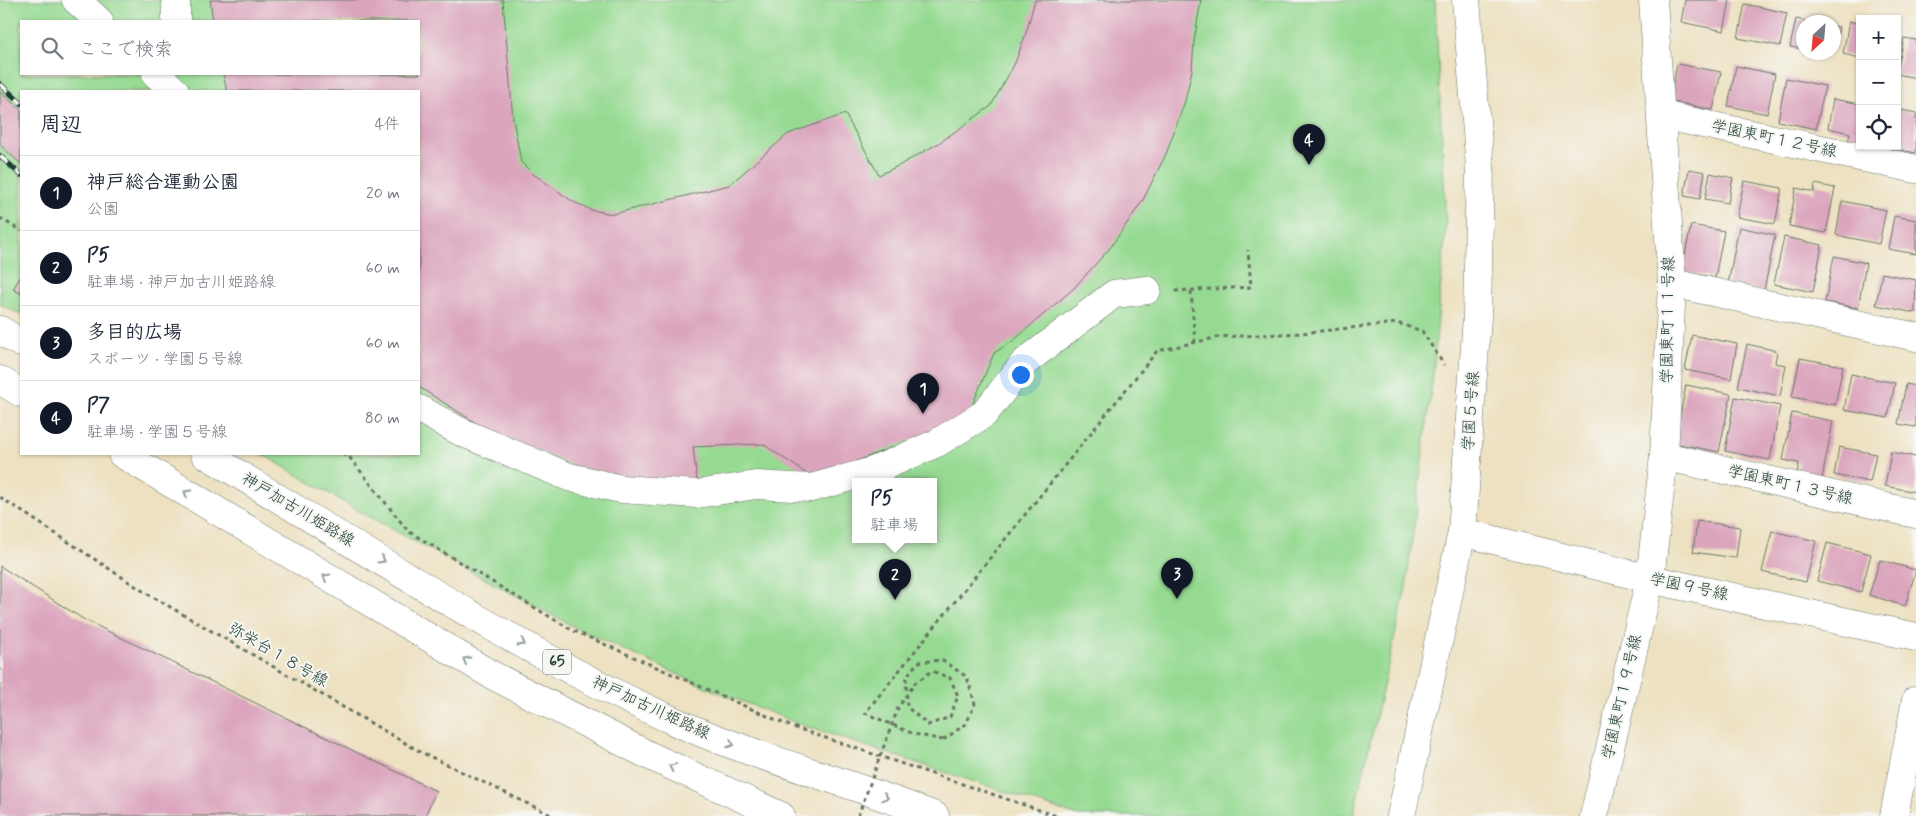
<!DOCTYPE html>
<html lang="ja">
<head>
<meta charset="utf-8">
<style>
  :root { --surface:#fff; --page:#f6f6f7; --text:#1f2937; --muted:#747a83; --line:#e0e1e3; --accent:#111827 }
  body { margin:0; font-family:Mynerve,"Klee One",sans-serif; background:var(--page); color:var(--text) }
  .controls { position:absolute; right:15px; top:15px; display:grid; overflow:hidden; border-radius:0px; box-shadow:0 1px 4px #0004 }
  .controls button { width:45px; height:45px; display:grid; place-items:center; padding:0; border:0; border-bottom:1px solid var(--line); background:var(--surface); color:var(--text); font:25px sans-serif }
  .compass { position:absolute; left:1796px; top:15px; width:45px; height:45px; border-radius:50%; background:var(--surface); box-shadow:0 1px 4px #0004; rotate:206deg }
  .you { position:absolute; left:1020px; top:374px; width:18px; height:18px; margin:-12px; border:4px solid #fff; border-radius:50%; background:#1a73e8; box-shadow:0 0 0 8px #1a73e833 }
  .badge { display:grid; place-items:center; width:32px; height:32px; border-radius:50%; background:var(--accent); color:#fff; font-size:16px; font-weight:700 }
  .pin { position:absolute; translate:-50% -41px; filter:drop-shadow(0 1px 2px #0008) }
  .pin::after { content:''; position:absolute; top:26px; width:18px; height:15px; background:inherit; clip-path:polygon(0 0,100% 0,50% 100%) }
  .popup { position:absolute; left:852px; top:478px; width:85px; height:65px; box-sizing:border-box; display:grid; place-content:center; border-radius:0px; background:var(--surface); filter:drop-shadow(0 1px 4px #0005); font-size:16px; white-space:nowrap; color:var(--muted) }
  .popup b { font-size:19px; color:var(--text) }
  .popup::after { content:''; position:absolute; left:50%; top:100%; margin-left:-10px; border:10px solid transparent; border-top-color:var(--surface) }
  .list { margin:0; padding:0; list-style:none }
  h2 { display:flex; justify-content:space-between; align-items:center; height:65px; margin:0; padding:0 20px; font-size:21px }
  h2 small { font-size:16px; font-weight:400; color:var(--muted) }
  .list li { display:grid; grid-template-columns:32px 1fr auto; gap:15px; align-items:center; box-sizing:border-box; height:75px; padding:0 20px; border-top:1px solid var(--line) }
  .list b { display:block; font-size:19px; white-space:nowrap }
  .list p { margin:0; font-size:16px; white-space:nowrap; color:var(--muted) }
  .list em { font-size:16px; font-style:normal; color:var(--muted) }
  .icon { flex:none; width:28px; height:28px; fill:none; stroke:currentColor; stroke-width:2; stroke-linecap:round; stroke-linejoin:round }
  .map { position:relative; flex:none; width:1916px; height:816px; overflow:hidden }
  .search { position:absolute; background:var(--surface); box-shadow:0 1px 4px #0004; left:20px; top:20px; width:400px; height:55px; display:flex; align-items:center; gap:12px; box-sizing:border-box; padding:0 18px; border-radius:0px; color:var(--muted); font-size:19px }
  .panel { position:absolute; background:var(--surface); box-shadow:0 1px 4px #0004; left:20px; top:90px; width:400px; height:365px; border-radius:0px }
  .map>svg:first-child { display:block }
  .green { fill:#96da92; stroke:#5a8c63; fill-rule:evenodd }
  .building { fill:#dba5bd }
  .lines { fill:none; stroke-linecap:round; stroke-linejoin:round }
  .street-casing { stroke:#677665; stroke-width:29 }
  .secondary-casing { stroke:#677665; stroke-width:29 }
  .primary-casing { stroke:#677665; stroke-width:29 }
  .path { stroke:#677665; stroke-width:3; stroke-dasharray:4 4; stroke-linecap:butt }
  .street { stroke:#fff; stroke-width:28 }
  .secondary { stroke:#fff; stroke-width:28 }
  .primary { stroke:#fff; stroke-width:28 }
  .rail-casing { stroke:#1f3d34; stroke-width:5.5 }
  .rail { stroke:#f6f6f2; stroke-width:4; stroke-dasharray:11; stroke-linecap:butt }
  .path-bridge { stroke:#677665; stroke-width:3; stroke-dasharray:4 4; stroke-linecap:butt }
  .oneway { stroke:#8f9e9a }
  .labels { text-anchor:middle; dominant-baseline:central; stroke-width:4; stroke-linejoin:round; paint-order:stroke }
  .shield { fill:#f6f6f2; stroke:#60746d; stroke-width:1 }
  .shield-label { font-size:15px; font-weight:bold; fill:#1f3d34 }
  .street-label { font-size:16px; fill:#1f3d34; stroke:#f6f6f2 }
</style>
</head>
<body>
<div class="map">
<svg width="1916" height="816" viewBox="0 0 1916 816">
  <rect width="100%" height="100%" fill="#f6f6f2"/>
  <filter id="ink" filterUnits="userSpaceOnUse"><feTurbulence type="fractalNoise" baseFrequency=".02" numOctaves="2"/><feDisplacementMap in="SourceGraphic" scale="10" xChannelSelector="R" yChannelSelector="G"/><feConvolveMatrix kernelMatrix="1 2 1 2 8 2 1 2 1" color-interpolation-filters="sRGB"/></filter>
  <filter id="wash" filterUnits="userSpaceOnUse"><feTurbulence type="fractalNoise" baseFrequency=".0096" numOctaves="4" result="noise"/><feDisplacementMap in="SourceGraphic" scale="20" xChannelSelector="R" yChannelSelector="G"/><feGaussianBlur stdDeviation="1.12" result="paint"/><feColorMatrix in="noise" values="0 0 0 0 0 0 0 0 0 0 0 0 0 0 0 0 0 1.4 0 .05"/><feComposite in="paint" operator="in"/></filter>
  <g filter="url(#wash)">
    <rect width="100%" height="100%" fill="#ede1c1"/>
    <path class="green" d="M0 0H1435L1446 224 1433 375 1406 588 1353 816H1078L802 725 708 688 578 629 366 515 262 454H419V91H21V315L0 304ZM21 21H419V74H21ZM856 481H934V539H856Z"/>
    <g id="blocks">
      <g class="building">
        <polygon points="210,0 503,0 513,119 521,162 532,173 572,201 591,210 613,214 729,185 788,134 845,114 879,175 900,165 939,143 991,106 1015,63 1026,33 1035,0 1201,0 1194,41 1192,70 1185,101 1166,154 1143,200 1110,248 1074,288 1014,340 994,353 969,413 936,430 813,478 763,444 693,447 697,481 634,478 573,466 484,428 419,387 419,91 227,91 223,74 419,74 419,21 213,21"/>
        <polygon points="1685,0 1730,0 1724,31 1681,22"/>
        <polygon points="1745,4 1787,13 1780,46 1738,38"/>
        <polygon points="1796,19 1810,22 1804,22 1804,49 1790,47"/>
        <polygon points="1849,21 1860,24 1860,58 1843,54"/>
        <polygon points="1834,26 1839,27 1834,50"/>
        <polygon points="1904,38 1916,40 1916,78 1897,74"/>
        <polygon points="1677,64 1721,72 1713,110 1670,101"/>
        <polygon points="1736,66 1775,74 1767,114 1728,106"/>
        <polygon points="1786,78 1825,86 1816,129 1778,121"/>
        <polygon points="0,92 21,110 21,164 0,145"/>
        <polygon points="1833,99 1860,104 1860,144 1848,142 1850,133 1828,128"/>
        <polygon points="1897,109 1916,113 1916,153 1885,147 1897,146"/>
        <polygon points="1689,169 1705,172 1700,199 1684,196"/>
        <polygon points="1710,173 1733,178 1728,203 1705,199"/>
        <polygon points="1744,181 1782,188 1775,224 1737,217"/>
        <polygon points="1815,184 1835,188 1826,233 1789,226 1796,188 1814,192"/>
        <polygon points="1842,201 1886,210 1879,244 1836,235"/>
        <polygon points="1894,216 1916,220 1916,254 1888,249"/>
        <polygon points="1691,225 1724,231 1715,278 1682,271"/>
        <polygon points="1739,227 1775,235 1764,291 1728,284"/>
        <polygon points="1784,237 1822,245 1813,292 1774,284"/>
        <polygon points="1834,256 1866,263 1858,308 1825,302"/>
        <polygon points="1882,273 1916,280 1915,313 1876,305"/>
        <polygon points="21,276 21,294 13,289"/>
        <polygon points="1692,335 1737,344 1731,379 1685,370"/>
        <polygon points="1747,344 1777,351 1775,363 1786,365 1780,396 1738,387"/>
        <polygon points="1800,358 1843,366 1835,405 1792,397"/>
        <polygon points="1851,374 1895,383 1888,418 1844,410"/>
        <polygon points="1906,384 1916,386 1916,427 1898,424"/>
        <polygon points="1686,385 1731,394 1719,452 1675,443"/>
        <polygon points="1735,397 1780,406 1770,460 1725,451"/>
        <polygon points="1792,413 1833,421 1822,479 1797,474 1799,463 1783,460"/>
        <polygon points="1839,447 1876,454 1870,482 1834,475"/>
        <polygon points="1891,452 1916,457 1916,492 1885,486"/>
        <polygon points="1697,521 1740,527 1736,558 1693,552"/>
        <polygon points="1772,531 1816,541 1806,582 1762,572"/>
        <polygon points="1827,543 1871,554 1861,592 1817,581"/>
        <polygon points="1880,560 1916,570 1905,606 1869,595"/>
        <polygon points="0,566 83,619 436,791 425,816 0,816"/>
      </g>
    </g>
  </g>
  <g filter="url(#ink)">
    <use href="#blocks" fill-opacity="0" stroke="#677665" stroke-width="1"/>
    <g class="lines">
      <defs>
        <g id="street">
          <polyline points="76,0 99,21"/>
          <polyline points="176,0 176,21"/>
          <polyline points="156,74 175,91"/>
          <polyline points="1661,115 1916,169"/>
          <polyline points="1672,283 1916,337"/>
          <polyline points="419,409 461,432 569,477 621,489 697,494 756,485 811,488 873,471 937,443 984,414 1025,362 1114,294 1147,290"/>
          <polyline points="1664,456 1916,514"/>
          <polyline points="1594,816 1650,579 1664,456 1672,283 1653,0"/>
          <polyline points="1894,816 1916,700"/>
        </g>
        <g id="secondary">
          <polyline points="1462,532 1650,579 1916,637"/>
          <polyline points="1401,816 1462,532 1477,317 1480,168 1466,0"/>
        </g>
        <g id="primary">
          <polyline points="0,330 21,343"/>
          <polyline points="0,380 21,393"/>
          <polyline points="122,454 490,674 648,755 781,816"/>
          <path d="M205 454C359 546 513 648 676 722 760 759 850 782 935 816"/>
        </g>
      </defs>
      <use href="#street" class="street-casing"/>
      <use href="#secondary" class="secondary-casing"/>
      <use href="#primary" class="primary-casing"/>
      <g class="path">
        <polyline points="0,218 21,231"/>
        <polyline points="1175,291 1251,287 1248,250"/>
        <polyline points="1191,291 1195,342"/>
        <polyline points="342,454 350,458 408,531 570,629 790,726 1057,816"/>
        <polyline points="0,497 146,593 419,751 553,816"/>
        <polyline points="943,740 914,734 865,713 1157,351 1219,337 1302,333 1397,323 1422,331 1444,365"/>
      </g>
      <use href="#street" class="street"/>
      <use href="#secondary" class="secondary"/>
      <use href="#primary" class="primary"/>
      <defs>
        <g id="rail">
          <polyline points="0,84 21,103"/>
          <polyline points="0,156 21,175"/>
        </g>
      </defs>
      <use href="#rail" class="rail-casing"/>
      <use href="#rail" class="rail"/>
      <polyline class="path-bridge" points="858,816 898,708 915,683 932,671 950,678 958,696 950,717 928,725 907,707 906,677 918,662 942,660 967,677 975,704 966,724 943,740"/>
    </g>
    <defs><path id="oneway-chevron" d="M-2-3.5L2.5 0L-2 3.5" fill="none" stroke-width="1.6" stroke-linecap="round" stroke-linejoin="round" transform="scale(1.25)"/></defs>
    <g class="oneway">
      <use href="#oneway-chevron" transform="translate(187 493) rotate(-149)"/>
      <use href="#oneway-chevron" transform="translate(382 560) rotate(31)"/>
      <use href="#oneway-chevron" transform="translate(326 577) rotate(-149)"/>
      <use href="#oneway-chevron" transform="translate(522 643) rotate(30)"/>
      <use href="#oneway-chevron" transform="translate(466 660) rotate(-150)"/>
      <use href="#oneway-chevron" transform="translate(731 744) rotate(20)"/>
      <use href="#oneway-chevron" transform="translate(672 767) rotate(-155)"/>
      <use href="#oneway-chevron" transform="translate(885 797) rotate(19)"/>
    </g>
  </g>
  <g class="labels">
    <rect class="shield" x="543" y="649.5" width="28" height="25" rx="4"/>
    <g class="shield-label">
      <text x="557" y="662">65</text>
    </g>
    <g class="street-label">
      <text transform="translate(1774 139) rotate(12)">学園東町１２号線</text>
      <text transform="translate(1668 320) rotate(-89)">学園東町１１号線</text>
      <text transform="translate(1471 411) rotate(-86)">学園５号線</text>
      <text transform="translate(1790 485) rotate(13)">学園東町１３号線</text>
      <text transform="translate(298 510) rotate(31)">神戸加古川姫路線</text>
      <text transform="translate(1689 587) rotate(12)">学園９号線</text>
      <text transform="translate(278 655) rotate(30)">弥栄台１８号線</text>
      <text transform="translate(1622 697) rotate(-77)">学園東町１９号線</text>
      <text transform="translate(651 708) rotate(25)">神戸加古川姫路線</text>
    </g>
  </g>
</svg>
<div class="controls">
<button>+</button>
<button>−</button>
<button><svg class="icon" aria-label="locate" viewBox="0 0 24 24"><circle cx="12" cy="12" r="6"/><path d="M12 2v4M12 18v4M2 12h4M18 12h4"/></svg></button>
</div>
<svg class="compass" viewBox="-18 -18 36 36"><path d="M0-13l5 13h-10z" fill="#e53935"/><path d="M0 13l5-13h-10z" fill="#747a83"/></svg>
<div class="you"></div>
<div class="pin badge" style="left:923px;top:414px">1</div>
<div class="pin badge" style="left:895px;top:600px">2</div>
<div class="popup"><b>P5</b>駐車場</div>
<div class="pin badge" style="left:1177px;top:599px">3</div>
<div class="pin badge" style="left:1309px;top:165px">4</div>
<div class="search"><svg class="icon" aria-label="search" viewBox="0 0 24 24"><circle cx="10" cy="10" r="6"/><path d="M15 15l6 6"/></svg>ここで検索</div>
<section class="panel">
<h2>周辺<small>4件</small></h2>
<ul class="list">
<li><span class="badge">1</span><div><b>神戸総合運動公園</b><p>公園</p></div><em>20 m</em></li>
<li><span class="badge">2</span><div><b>P5</b><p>駐車場 · 神戸加古川姫路線</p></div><em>60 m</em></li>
<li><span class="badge">3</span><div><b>多目的広場</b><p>スポーツ · 学園５号線</p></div><em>60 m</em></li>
<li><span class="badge">4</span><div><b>P7</b><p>駐車場 · 学園５号線</p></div><em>80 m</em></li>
</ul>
</section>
</div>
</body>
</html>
